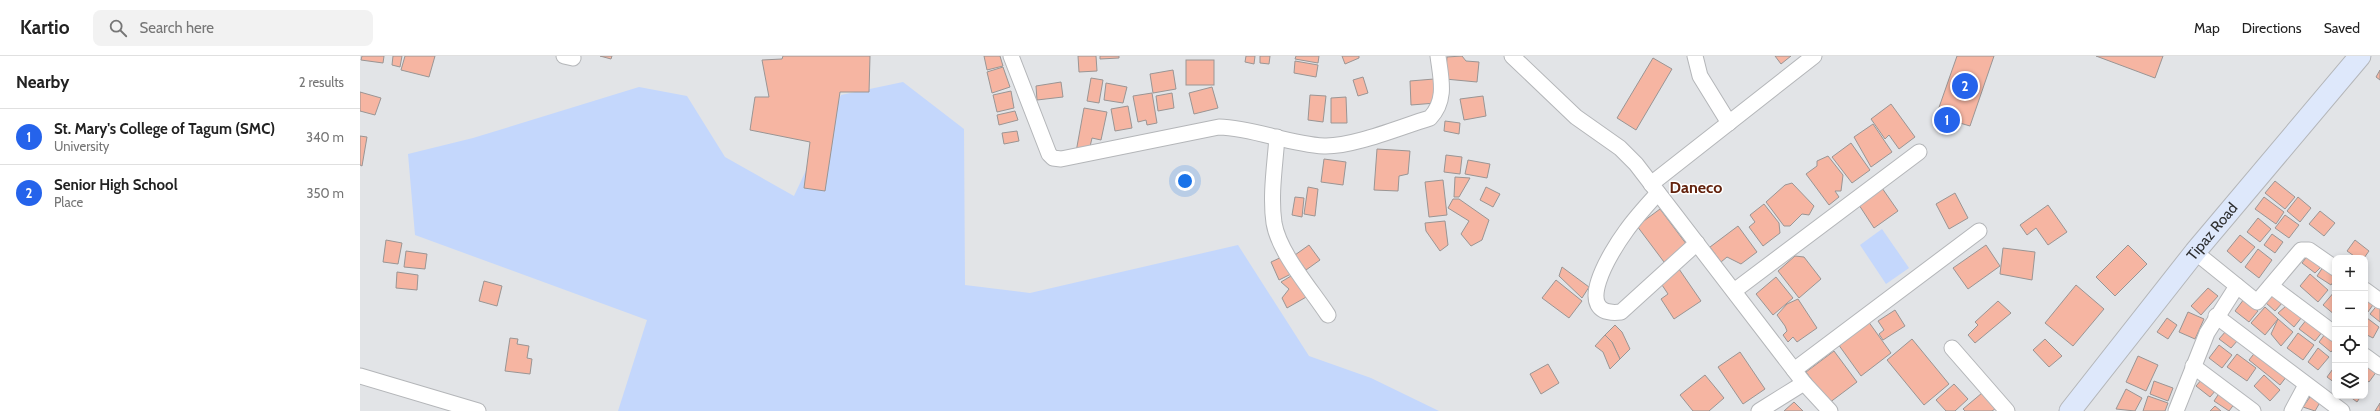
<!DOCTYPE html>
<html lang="en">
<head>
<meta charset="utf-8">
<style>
  :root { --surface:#fff; --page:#f2f2f2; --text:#222; --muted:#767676; --line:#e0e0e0; --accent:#2563eb }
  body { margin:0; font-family:Cabin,sans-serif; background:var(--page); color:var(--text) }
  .controls { position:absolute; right:12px; bottom:12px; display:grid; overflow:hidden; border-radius:8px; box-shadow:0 2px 6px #0003 }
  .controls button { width:36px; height:36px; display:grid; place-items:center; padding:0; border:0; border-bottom:1px solid var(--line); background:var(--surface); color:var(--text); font:20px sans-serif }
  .you { position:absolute; left:825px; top:125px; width:14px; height:14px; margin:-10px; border:3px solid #fff; border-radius:50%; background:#1a73e8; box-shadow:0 0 0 6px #1a73e833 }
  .badge { display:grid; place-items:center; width:26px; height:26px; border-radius:50%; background:var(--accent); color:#fff; font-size:13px; font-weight:700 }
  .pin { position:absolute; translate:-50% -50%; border:2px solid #fff; box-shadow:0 1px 4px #0006 }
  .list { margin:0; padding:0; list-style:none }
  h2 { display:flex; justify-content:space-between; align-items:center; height:52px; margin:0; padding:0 16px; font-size:17px }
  h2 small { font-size:13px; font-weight:400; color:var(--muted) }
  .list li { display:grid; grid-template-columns:26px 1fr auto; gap:12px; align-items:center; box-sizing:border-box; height:56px; padding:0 16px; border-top:1px solid var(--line) }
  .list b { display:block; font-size:15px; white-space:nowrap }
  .list p { margin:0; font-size:13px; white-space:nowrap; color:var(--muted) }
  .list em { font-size:13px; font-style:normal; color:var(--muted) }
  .icon { flex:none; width:22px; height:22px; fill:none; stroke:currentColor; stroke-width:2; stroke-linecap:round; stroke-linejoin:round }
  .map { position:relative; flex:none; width:2020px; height:355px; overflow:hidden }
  header { display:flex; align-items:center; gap:24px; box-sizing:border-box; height:56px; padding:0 20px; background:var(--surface); border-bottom:1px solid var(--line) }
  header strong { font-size:19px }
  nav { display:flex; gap:22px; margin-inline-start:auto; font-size:14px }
  .search { width:280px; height:36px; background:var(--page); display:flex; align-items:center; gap:10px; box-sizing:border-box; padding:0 14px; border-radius:8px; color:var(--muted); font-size:15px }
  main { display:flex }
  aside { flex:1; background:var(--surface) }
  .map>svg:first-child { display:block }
  .green { fill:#c4d7fc }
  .building { fill:#f6b5a2; stroke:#9a9594 }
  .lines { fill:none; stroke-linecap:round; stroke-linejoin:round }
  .street-casing { stroke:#b4b6b9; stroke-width:17 }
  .secondary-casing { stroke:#b4b6b9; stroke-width:23 }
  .street { stroke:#fff; stroke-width:15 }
  .secondary { stroke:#dee8fb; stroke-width:21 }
  .labels { text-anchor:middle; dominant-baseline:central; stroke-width:3; stroke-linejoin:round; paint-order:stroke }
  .street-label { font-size:15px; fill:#2d2e2f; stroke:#fff }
  .neighbourhood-label { font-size:16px; font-weight:bold; fill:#63220d; stroke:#fff }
</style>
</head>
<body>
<header>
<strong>Kartio</strong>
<div class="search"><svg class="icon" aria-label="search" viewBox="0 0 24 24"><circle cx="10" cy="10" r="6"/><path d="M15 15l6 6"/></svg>Search here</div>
<nav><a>Map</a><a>Directions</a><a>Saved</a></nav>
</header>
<main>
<aside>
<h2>Nearby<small>2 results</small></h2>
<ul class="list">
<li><span class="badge">1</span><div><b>St. Mary's College of Tagum (SMC)</b><p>University</p></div><em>340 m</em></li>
<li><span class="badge">2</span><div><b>Senior High School</b><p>Place</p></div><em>350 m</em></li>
</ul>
</aside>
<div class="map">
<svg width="2020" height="355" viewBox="0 0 2020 355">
  <rect width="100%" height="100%" fill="#e2e4e7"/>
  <g class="green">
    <polygon points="543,26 604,73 605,229 670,237 878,189 949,300 1011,322 1079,355 258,355 287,264 55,179 48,98 113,82 279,31 327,40 365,101 434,140 481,39"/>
    <polygon points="1522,173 1549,212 1526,228 1500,189"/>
  </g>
  <g class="building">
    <polygon points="2,0 24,0 23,7 1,4"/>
    <polygon points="33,0 42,0 40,11 32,9"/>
    <polygon points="45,0 75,0 69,21 41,14"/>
    <polygon points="240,0 252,0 251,3"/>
    <polygon points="423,0 510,0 509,36 480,36 465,135 444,132 450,86 390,74 395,41 409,41 402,4 422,3"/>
    <polygon points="624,0 640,0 643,10 627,14"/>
    <polygon points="718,0 736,0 737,15 719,16"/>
    <polygon points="740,0 759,0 759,2 740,3"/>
    <polygon points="886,0 895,0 894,8 885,6"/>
    <polygon points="900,0 910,0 909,8 900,7"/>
    <polygon points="936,0 959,0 958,7 935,3"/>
    <polygon points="982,0 999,0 999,2 985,8"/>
    <polygon points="1102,0 1106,5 1119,6 1117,26 1085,23 1087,1"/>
    <polygon points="1415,0 1431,0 1421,8"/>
    <polygon points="1597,0 1634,0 1610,70 1576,60"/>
    <polygon points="1736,0 1803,0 1795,22"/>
    <polygon points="1293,2 1312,13 1276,74 1257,62"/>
    <rect x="826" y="4" width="28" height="25"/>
    <polygon points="935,5 958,9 956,21 934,17"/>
    <polygon points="643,11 650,31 632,37 627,16"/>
    <polygon points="813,14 816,33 793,37 790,18"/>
    <polygon points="2020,14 2020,24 2016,21"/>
    <polygon points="1003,21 1008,37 998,40 993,24"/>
    <polygon points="731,22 743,24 739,47 727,45"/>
    <polygon points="1074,23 1076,47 1051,49 1050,25"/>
    <polygon points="701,26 703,41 677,44 676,30"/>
    <polygon points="746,27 767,31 763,47 744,44"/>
    <polygon points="852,31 858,52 834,58 829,37"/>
    <polygon points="651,35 654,52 637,56 633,39"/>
    <polygon points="0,36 21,42 15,59 0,55"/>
    <polygon points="792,37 797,67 787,69 786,64 778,66 773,40"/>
    <polygon points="812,37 814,52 798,55 796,40"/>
    <polygon points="950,39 966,40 963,66 948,64"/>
    <polygon points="1123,40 1126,60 1104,64 1100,43"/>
    <polygon points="986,41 987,67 971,67 971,42"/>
    <polygon points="1531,48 1555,81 1539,93 1529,79 1525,83 1511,63"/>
    <polygon points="768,50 772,72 755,75 751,53"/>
    <polygon points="724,52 747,56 741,84 732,82 729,95 716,96"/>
    <polygon points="655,55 658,64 639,69 637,59"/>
    <polygon points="1085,65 1100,67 1099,78 1084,75"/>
    <polygon points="1513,68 1532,96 1511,111 1494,81"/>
    <polygon points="657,75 659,85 644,88 642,77"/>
    <polygon points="0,80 7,81 2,110 0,109"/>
    <polygon points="1491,87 1510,114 1492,127 1472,101"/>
    <polygon points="1017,93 1050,95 1048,118 1039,120 1038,135 1014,134"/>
    <polygon points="1086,99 1102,101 1100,118 1084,116"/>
    <polygon points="1468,100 1483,119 1481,135 1475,135 1479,141 1469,149 1446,118 1457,110 1457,105"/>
    <polygon points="964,103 986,106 983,129 961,126"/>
    <polygon points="1108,104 1130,108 1127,122 1105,118"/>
    <polygon points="1095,121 1110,122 1099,141 1094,141"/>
    <polygon points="1083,124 1087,159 1069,161 1065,126"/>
    <polygon points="1915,125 1935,141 1925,153 1905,137"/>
    <polygon points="1432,127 1454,150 1449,159 1442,158 1430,170 1424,170 1406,146 1425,129"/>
    <polygon points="948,131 958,133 955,160 944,158"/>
    <polygon points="1126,131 1140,138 1133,151 1120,144"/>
    <polygon points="1522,132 1538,155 1514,172 1499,149"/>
    <polygon points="1595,137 1608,162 1589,173 1576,148"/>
    <polygon points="935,141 944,142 942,161 932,159"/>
    <polygon points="1904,141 1924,156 1916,168 1895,153"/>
    <polygon points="1938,141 1951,152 1940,166 1927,155"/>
    <polygon points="1093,143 1099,143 1129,164 1122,184 1111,190 1101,178 1109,165 1088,152"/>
    <polygon points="1404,148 1419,167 1420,177 1403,190 1389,171 1395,166 1390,159"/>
    <polygon points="1688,149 1707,176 1688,189 1676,172 1667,179 1660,169"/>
    <polygon points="1300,153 1327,189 1304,206 1277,170"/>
    <polygon points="1960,155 1975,167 1964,180 1949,168"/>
    <polygon points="1925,159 1939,169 1929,182 1915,172"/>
    <polygon points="1898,162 1911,173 1900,186 1887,176"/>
    <polygon points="1085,165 1088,189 1080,195 1066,175 1065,167"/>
    <polygon points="1378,170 1397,196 1381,208 1367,201 1361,206 1350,191"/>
    <polygon points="1912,178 1923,186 1915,197 1904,189"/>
    <polygon points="1880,179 1895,191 1881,207 1867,195"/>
    <polygon points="26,184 42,187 38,208 23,206"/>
    <polygon points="1995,184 2009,195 2004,202 1997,202 1987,195"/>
    <polygon points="949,189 960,204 946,214 935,199"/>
    <polygon points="1626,189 1640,210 1608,233 1593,212"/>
    <polygon points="1768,189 1787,208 1755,240 1736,221"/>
    <polygon points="1643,192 1675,196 1672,224 1640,218"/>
    <polygon points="1898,193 1912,204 1899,222 1885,211"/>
    <polygon points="46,195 67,198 65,213 44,211"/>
    <polygon points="1948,199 1962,210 1955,217 1942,207"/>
    <polygon points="924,200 933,217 919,224 911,206"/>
    <polygon points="1435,200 1444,201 1461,223 1439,242 1418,215"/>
    <polygon points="1965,208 1975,216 1975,223 1971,229 1957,220"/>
    <polygon points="1202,211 1229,231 1222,242 1199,220"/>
    <polygon points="1319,213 1341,245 1314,263 1301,243 1308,238 1300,226"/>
    <polygon points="37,216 58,219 57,234 36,232"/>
    <polygon points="936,217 948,240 927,252 922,242 929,233 921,226"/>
    <polygon points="1950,218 1968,234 1958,246 1940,230"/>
    <polygon points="1416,221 1433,242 1413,259 1396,238"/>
    <polygon points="1196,224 1222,245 1209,262 1182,242"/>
    <polygon points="124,225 142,230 137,250 119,245"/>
    <polygon points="1716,229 1744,253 1713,290 1685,267"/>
    <polygon points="1848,232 1858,240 1841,259 1831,250"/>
    <polygon points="1975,235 1975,259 1963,249"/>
    <polygon points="1914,238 1923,246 1915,255 1906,247"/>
    <polygon points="2005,239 2015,246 2008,256 2005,254"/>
    <polygon points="1438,243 1457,272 1437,286 1433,281 1428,286 1423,279 1427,275 1425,270 1417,259 1427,248"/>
    <polygon points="1884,243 1898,255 1889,266 1875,255"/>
    <polygon points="1638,245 1651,257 1615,287 1608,279 1618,269 1615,266"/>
    <polygon points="2019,247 2020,248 2020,266 2010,258"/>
    <polygon points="1926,250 1942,261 1934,271 1918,257"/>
    <polygon points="1905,251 1918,263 1905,279 1891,267"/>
    <polygon points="1535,254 1545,270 1523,284 1519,278 1524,274 1518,265"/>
    <polygon points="1828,256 1844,263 1835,283 1819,276"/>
    <polygon points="1807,262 1817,269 1808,283 1797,276"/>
    <polygon points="2007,262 2019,271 2013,282 2005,278 2005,264"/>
    <polygon points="1918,263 1933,276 1921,290 1911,278"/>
    <polygon points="1947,263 1963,275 1955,285 1939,273"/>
    <polygon points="1508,265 1531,297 1501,320 1478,288"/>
    <polygon points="1255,269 1262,276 1270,293 1260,303 1252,286 1245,279"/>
    <polygon points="1866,275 1878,284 1871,292 1859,283"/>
    <polygon points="1938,277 1954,289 1943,304 1927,292"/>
    <polygon points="1965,278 1975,284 1975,291 1971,296 1959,286"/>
    <polygon points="1245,279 1252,286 1260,303 1250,313 1243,296 1235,290"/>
    <polygon points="150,282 158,283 157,288 169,290 167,302 172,303 170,318 145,315"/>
    <polygon points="1552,283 1589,328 1564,349 1527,304"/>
    <polygon points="1685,283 1702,300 1689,311 1673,294"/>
    <polygon points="1859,289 1872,299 1862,312 1849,302"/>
    <polygon points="1958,292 1969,301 1958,314 1948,306"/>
    <polygon points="1897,294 1927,320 1920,329 1889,304"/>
    <polygon points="1474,295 1497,326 1469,347 1446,316"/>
    <polygon points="1380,296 1405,333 1383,348 1358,311"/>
    <polygon points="1877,298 1896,312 1887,325 1867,311"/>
    <polygon points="1778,300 1798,309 1786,335 1766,326"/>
    <polygon points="2005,306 2017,315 2009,326 2005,323"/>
    <polygon points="1188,308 1199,327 1181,338 1170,318"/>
    <polygon points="1975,310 1975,327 1967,321"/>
    <polygon points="1345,319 1364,342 1349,355 1333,355 1320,339"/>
    <polygon points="1904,319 1920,334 1910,345 1894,330"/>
    <polygon points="1842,323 1856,334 1850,341 1836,330"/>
    <polygon points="1794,325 1813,332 1808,345 1790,338"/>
    <polygon points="1594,328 1608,343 1595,355 1586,355 1576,344"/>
    <polygon points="1766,333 1782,342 1775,355 1756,353"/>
    <polygon points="1860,336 1875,347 1869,355 1854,345"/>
    <polygon points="1622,337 1635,353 1632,355 1605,355 1603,353"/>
    <polygon points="1952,338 1962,343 1955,355 1943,351"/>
    <polygon points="1788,340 1808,347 1805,355 1783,355"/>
    <polygon points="1989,340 2001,340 1997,346"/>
    <polygon points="1434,346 1443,355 1424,355"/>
    <polygon points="2020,347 2020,355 2015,355"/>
    <polygon points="1855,350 1861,355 1850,355"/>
  </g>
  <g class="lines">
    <defs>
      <g id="street">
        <polyline points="204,0 213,2"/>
        <path d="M651 0 689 98 693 102 701 103 859 71C894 72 928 88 964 90 993 91 1040 71 1070 62 1087 44 1081 23 1078 0"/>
        <polyline points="1152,0 1216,61 1260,92 1276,108 1444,327 1470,355"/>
        <polyline points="1335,0 1340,20 1369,67"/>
        <path d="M917 81C915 109 910 139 914 167 919 197 951 233 968 259"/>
        <polyline points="1291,128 1454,0"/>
        <path d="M1298 137C1287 149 1275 162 1266 175 1252 194 1209 262 1261 256L1337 187"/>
        <polyline points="1835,196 1897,246 1941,194 1949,194 1975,212"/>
        <polyline points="1911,230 1975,278"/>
        <polyline points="2005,234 2020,245"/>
        <polyline points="1374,235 1559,96"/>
        <polyline points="1856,260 1982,355"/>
        <polyline points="1592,292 1647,355"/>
        <polyline points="2005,300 2020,311"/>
        <polyline points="1833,310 1893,355"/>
        <polyline points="1434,314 1619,175"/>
        <polyline points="0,320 118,355"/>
        <polyline points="1399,355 1444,327"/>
        <polyline points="1816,355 1847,277 1877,230"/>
        <polyline points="1932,355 1946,329"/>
      </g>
      <g id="secondary">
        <path id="s1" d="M1710 355 1835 196 2000 0"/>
      </g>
    </defs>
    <use href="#street" class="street-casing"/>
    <use href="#secondary" class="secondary-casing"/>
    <use href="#street" class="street"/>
    <use href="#secondary" class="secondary"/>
  </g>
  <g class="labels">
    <g class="street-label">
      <text stroke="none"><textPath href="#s1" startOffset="229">Tipaz Road</textPath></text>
    </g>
    <g class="neighbourhood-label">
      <text x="1336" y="131">Daneco</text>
    </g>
  </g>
</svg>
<div class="controls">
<button>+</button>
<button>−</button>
<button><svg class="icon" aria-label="locate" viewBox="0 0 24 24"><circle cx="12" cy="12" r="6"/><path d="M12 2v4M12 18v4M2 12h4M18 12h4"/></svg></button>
<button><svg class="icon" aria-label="layers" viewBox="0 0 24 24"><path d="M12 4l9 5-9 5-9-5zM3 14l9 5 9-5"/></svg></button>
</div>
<div class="you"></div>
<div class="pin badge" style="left:1587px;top:64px">1</div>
<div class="pin badge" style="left:1605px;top:30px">2</div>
</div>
</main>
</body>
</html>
